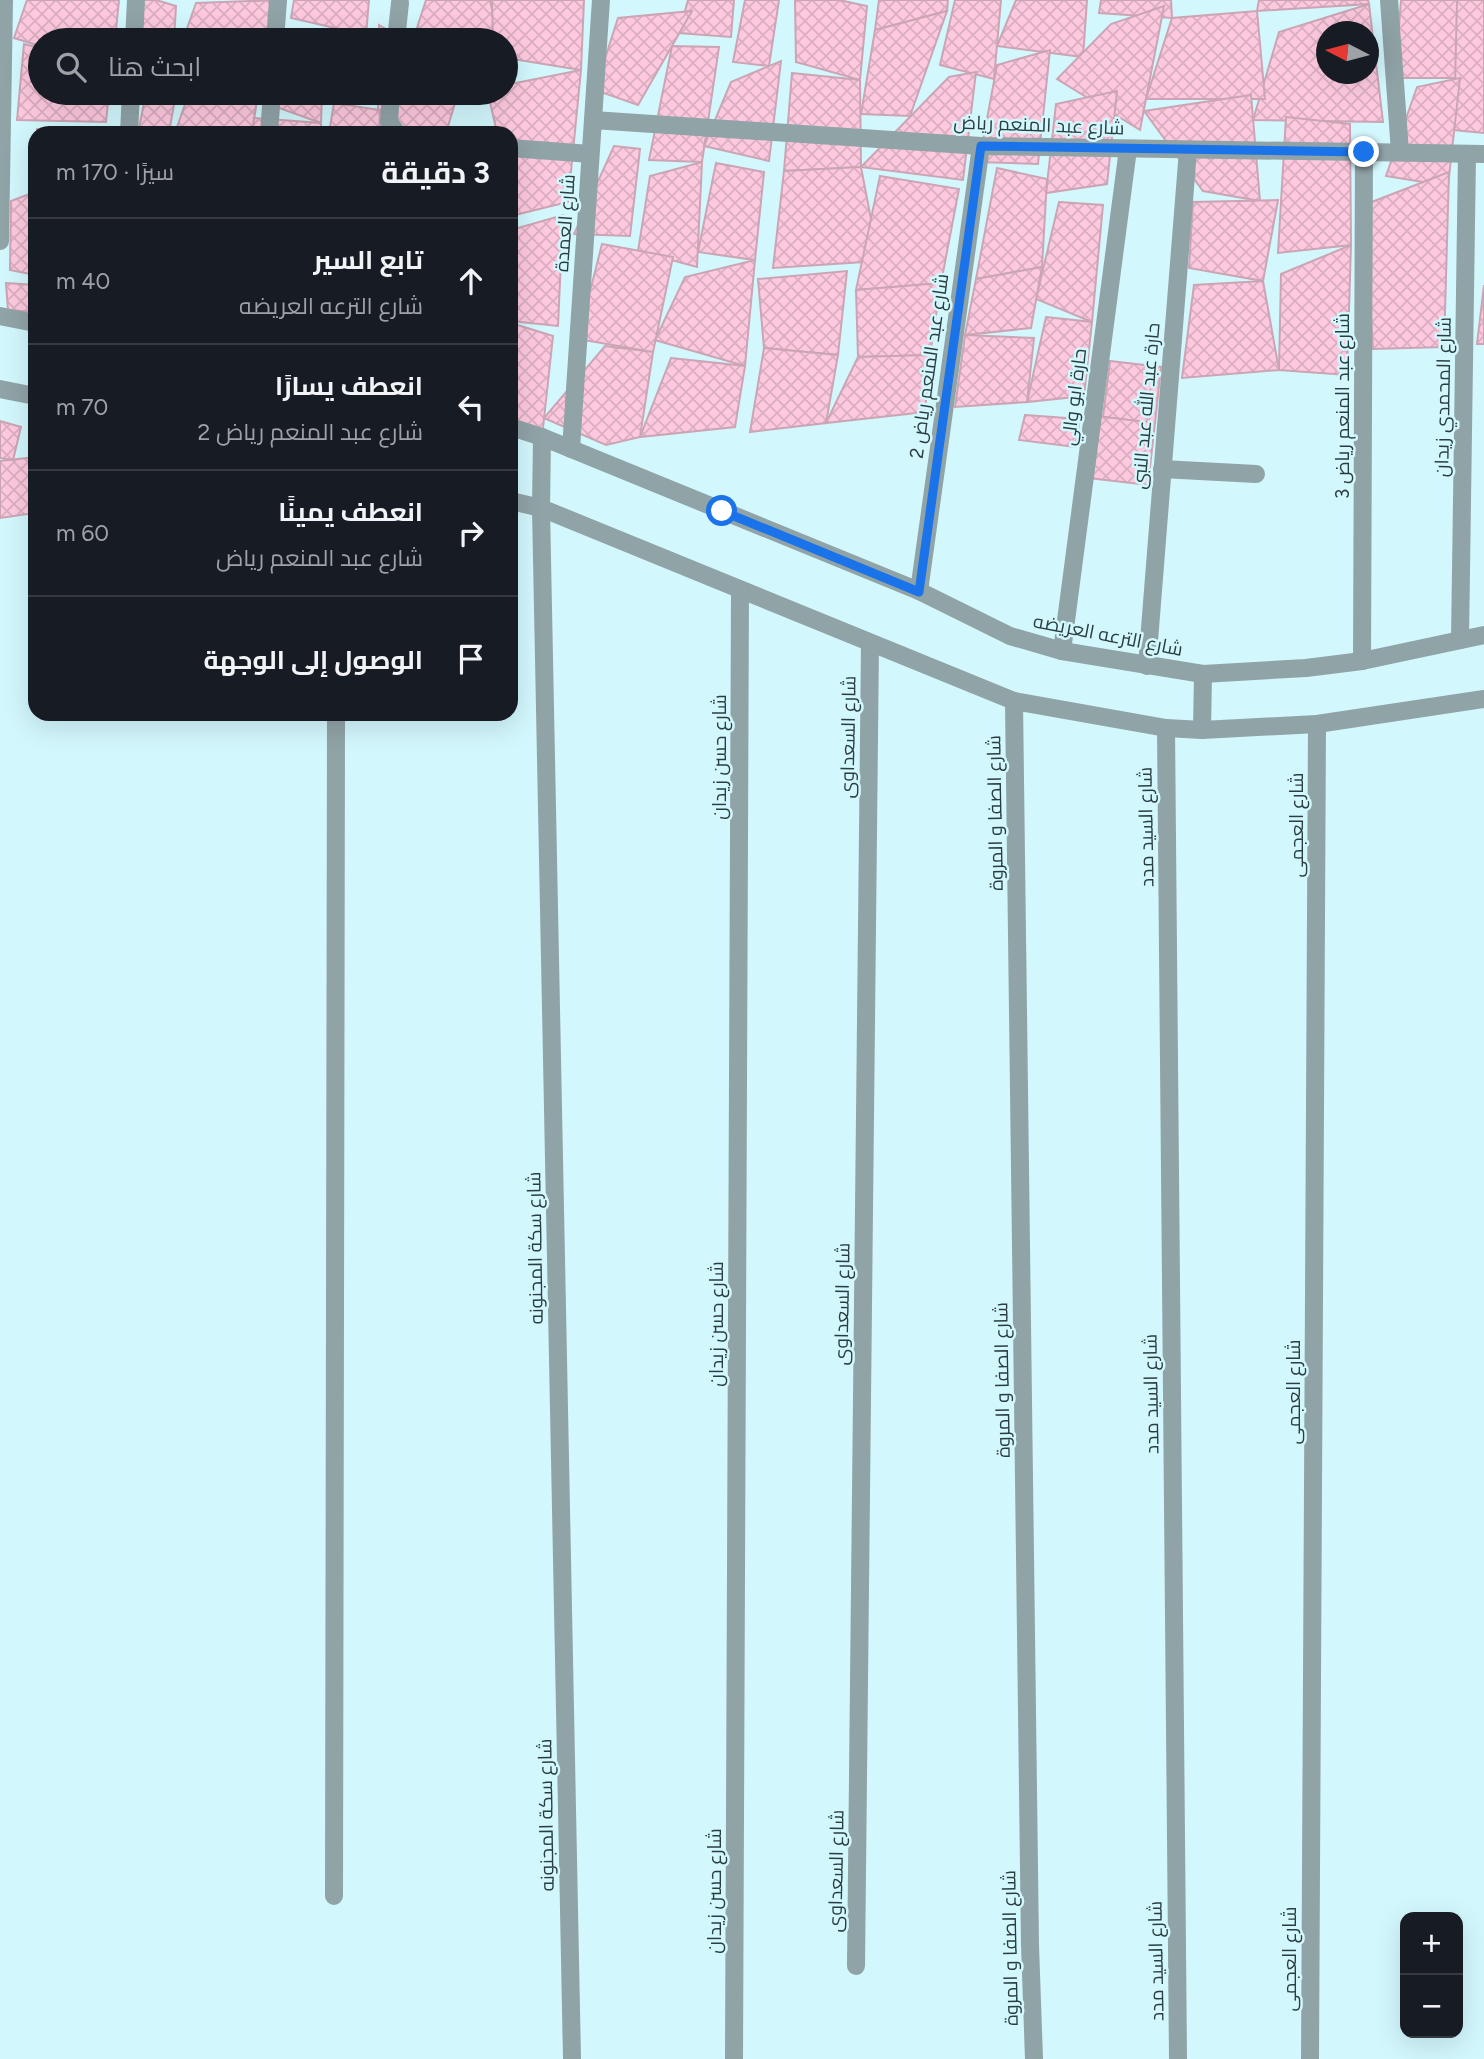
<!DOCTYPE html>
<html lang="ar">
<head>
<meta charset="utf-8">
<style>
  :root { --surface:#171b24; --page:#20242c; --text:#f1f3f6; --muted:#9ea1a6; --line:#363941 }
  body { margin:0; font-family:Figtree,Cairo,sans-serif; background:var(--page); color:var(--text); direction:rtl }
  .controls { position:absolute; right:21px; bottom:21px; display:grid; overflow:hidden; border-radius:14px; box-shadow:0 7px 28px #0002 }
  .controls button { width:63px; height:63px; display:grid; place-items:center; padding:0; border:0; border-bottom:2px solid var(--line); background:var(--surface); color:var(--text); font:35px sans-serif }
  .compass { position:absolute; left:1316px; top:21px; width:63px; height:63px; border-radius:50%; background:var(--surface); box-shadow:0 7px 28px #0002; rotate:276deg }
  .stop { position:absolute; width:21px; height:21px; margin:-16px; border:5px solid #1a73e8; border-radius:50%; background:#fff }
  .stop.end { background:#1a73e8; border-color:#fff; box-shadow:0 2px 7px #0008 }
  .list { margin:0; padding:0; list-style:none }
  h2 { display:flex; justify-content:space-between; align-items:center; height:91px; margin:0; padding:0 28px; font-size:30px }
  h2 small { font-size:23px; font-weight:400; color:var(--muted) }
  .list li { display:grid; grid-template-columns:46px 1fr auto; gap:21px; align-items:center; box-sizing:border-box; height:126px; padding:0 28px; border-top:2px solid var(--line) }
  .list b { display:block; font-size:26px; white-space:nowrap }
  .list p { margin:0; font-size:23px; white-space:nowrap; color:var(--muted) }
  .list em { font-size:23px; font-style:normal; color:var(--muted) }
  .icon { flex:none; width:38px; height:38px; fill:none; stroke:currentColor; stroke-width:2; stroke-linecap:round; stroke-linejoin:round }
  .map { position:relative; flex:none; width:1484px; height:2059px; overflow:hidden; direction:ltr }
  .search { position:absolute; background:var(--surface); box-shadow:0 7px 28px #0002; left:28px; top:28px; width:490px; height:77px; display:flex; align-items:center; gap:18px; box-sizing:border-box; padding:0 24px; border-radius:38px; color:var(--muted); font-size:26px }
  .panel { position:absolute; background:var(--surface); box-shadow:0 7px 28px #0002; left:28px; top:126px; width:490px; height:595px; border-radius:21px; direction:rtl }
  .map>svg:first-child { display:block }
  .building { fill:url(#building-cross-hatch); stroke:#cba5b4; stroke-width:2; fill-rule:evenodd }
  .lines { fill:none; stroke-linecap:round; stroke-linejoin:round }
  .street { stroke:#90a3a7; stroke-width:18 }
  .route { stroke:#1a73e8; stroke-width:9 }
  .labels { text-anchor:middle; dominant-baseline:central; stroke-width:5; stroke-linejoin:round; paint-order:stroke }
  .street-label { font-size:19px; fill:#2a3d40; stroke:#d2f7fd }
</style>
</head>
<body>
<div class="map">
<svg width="1484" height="2059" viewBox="0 0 1484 2059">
  <defs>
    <pattern id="building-cross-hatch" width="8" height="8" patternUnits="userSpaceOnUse" patternTransform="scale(1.75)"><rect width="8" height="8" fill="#fec9df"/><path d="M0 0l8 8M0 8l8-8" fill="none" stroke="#daaec0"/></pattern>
  </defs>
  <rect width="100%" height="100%" fill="#d2f7fd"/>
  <g class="building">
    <polygon points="27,0 119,0 115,40 40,40 40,46 14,38"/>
    <polygon points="141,0 156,0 176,6 174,40 140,40"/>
    <polygon points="278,0 269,40 183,40 196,3"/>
    <polygon points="294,0 369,0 366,35 291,18"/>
    <polygon points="426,0 490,0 498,40 431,40 417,28"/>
    <polygon points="492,0 584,0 581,70 506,58 506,40 493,40"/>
    <polygon points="688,0 734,0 731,37 679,33"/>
    <polygon points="745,0 779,0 769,66 733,62"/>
    <polygon points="795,0 839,0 867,6 860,80 796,62"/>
    <polygon points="879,0 948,0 947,11 875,30"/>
    <polygon points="955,0 1001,0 994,79 940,65"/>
    <polygon points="1016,0 1087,0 1083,57 997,46"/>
    <polygon points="1101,0 1171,0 1172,18 1099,13"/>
    <polygon points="1259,0 1368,0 1369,4 1257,11"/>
    <polygon points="1401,0 1458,0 1460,78 1395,78"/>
    <polygon points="1457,0 1484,0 1484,133 1454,130"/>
    <path d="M1369 4 1383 122 1253 120 1279 32ZM1326 32H1368V74H1326Z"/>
    <polygon points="1164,6 1140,130 1057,79 1111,24"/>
    <polygon points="692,11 638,105 595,90 618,18"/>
    <polygon points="947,11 910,116 861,114 875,30"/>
    <polygon points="1257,11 1265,99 1146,99 1172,18"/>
    <polygon points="379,25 406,40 379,40"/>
    <polygon points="298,30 326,30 325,40 292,40"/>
    <polygon points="24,44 40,48 40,93 109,93 106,122 17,120"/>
    <polygon points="672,46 719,47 702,162 649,160"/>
    <polygon points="1050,50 1038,164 979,162 997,65"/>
    <polygon points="781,61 769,161 704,146 731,82"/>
    <polygon points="581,70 568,202 515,215 511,197 511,133 497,133 488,93 506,93 506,85"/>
    <polygon points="976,72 963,180 861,167 949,77"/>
    <polygon points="792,73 860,80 861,167 784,171"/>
    <polygon points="1460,78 1448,186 1386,176 1417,87"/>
    <polygon points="1117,91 1107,184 1046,193 1056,104"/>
    <polygon points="146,93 176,93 169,133 138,133"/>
    <polygon points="189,93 222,93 257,100 252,133 175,133"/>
    <polygon points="234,93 258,93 257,100"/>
    <polygon points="261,93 322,93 321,123 257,100"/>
    <polygon points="329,93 374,93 373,103 326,102"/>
    <polygon points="378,93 458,93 446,133 378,133"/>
    <polygon points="1251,95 1260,201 1203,191 1144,111"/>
    <polygon points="334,103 380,110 379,133 329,133"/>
    <polygon points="1286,117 1350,124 1351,245 1278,253"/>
    <polygon points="254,118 321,123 321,133 253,133"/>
    <polygon points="37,129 82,133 37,133"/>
    <polygon points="614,146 640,149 630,236 574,234"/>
    <polygon points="702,162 697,267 638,251 650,176"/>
    <polygon points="716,163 764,172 755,260 698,252"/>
    <polygon points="861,167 879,261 773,268 784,171"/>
    <polygon points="997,168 1047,179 1042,267 976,279"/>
    <polygon points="1449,172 1444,347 1373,349 1364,205"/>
    <polygon points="880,176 959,189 941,283 856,290"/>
    <polygon points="35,192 35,275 10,270 11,201"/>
    <polygon points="1278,200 1263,281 1189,268 1193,202"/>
    <polygon points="1059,202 1103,205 1092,322 1036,299"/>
    <polygon points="563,215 558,326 511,321 511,230"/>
    <polygon points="34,236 35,237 35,266 29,265"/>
    <polygon points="602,244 673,257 653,352 578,339"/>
    <polygon points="1351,245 1347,375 1279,370 1281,274"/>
    <polygon points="755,260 745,366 655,340 685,277"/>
    <polygon points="1042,267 1031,328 965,335 976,279"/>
    <polygon points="847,271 838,355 764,348 758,279"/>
    <polygon points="1263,281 1279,370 1182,378 1194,285"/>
    <polygon points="6,283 35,285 33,312 8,310"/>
    <polygon points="941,283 930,355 858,357 856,290"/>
    <polygon points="1484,285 1484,344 1477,344"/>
    <polygon points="1046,317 1092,322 1084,396 1027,402"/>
    <polygon points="511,323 553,336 542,437 511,434"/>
    <polygon points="965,335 1034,338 1027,402 955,407"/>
    <polygon points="605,346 653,352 640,437 606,445 544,418"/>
    <polygon points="764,348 838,355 826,423 750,432"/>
    <polygon points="930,355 925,412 826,423 858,357"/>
    <polygon points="671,358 745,366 735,427 640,437"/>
    <polygon points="1110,361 1161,367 1155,423 1103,417"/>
    <polygon points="1025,415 1080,419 1075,447 1019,440"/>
    <polygon points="1096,416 1155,423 1148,485 1089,478"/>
    <polygon points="0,421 21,427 13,460 0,458"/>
    <polygon points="35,457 35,513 0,518 0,461"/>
  </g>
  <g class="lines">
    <g class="street">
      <polyline points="1389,0 1400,152"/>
      <polyline points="134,40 136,0"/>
      <polyline points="275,40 278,0"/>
      <polyline points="396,40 400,3"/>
      <polyline points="391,93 389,122 397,133"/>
      <polyline points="593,120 981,146 1484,154"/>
      <polyline points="129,133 131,93"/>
      <polyline points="269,133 272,93"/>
      <polyline points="511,148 590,154"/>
      <polyline points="0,241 4,0"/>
      <polyline points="0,316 35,323"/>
      <polyline points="0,389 35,396"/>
      <polyline points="511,427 542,437 919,591 1010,636 1062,651 1203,674 1306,668 1362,661 1484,635"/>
      <polyline points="542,437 541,508 572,2059"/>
      <polyline points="571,449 601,0"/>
      <polyline points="1162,469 1256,474"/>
      <polyline points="511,501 541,508 1014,701 1166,728 1202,730 1317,724 1484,699"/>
      <polyline points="919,591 981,146"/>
      <polyline points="1460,640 1467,154"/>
      <polyline points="1062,651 1128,149"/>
      <polyline points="1362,661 1364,152"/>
      <polyline points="1147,666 1188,150"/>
      <polyline points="1014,701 1030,1945 1034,2059"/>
      <polyline points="1166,728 1178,2059"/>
      <polyline points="1202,730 1203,674"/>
      <polyline points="334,1896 336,714"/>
      <polyline points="856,1966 870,643"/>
      <polyline points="734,2059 740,590"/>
      <polyline points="1310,2059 1317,724"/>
    </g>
  </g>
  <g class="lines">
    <polyline class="route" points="722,511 919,592 981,146 1364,152"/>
  </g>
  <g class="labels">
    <g class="street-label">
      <text transform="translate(1039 125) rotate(2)">شارع عبد المنعم رياض</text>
      <text transform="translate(565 223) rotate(-86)">شارع العمدة</text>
      <text transform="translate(929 366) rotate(-82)">شارع عبد المنعم رياض 2</text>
      <text transform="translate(1074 397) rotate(-83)">حارة ابو والي</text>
      <text transform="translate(1443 397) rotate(-89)">شارع المحمدي زيدان</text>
      <text transform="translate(1146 406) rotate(-85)">حارة عبد الله عبد النبى</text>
      <text transform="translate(1342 406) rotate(-90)">شارع عبد المنعم رياض 3</text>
      <text transform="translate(1108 635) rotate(11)">شارع الترعه العريضه</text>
      <text transform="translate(848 737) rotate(-89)">شارع السعداوى</text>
      <text transform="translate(719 757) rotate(-90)">شارع حسن زيدان</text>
      <text transform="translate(995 813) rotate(-91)">شارع الصفا و المروة</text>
      <text transform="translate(1296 825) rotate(-90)">شارع العجمى</text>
      <text transform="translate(1146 827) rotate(-91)">شارع السيد مدد</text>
      <text transform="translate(535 1248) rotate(-91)">شارع سكة المجنونه</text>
      <text transform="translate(842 1304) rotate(-89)">شارع السعداوى</text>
      <text transform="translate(716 1324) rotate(-90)">شارع حسن زيدان</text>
      <text transform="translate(1002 1380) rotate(-91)">شارع الصفا و المروة</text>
      <text transform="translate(1293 1392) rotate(-90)">شارع العجمى</text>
      <text transform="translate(1151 1394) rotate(-91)">شارع السيد مدد</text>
      <text transform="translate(546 1815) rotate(-91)">شارع سكة المجنونه</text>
      <text transform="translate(836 1871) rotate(-89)">شارع السعداوى</text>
      <text transform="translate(714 1891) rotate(-90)">شارع حسن زيدان</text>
      <text transform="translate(1010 1948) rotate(-91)">شارع الصفا و المروة</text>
      <text transform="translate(1289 1959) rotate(-90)">شارع العجمى</text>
      <text transform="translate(1156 1961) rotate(-91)">شارع السيد مدد</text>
    </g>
  </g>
</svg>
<div class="controls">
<button>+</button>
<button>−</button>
</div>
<svg class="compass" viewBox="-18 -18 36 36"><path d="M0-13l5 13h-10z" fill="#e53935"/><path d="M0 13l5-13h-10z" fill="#9ea1a6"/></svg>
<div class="stop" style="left:722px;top:511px"></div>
<div class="stop end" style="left:1364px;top:152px"></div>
<div class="search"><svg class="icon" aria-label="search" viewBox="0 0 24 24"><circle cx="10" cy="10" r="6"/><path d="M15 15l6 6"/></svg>ابحث هنا</div>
<section class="panel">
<h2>3 دقيقة<small>سيرًا · 170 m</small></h2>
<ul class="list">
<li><svg class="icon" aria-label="ahead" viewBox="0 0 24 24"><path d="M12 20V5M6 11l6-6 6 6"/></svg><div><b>تابع السير</b><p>شارع الترعه العريضه</p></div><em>40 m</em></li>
<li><svg class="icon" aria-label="left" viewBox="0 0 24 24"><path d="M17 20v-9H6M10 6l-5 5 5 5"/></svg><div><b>انعطف يسارًا</b><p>شارع عبد المنعم رياض 2</p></div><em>70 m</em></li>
<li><svg class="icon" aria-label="right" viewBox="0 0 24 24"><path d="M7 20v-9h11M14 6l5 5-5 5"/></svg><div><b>انعطف يمينًا</b><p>شارع عبد المنعم رياض</p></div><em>60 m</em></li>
<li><svg class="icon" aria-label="arrive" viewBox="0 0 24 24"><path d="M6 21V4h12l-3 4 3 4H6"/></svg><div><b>الوصول إلى الوجهة</b></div></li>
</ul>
</section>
</div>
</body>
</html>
